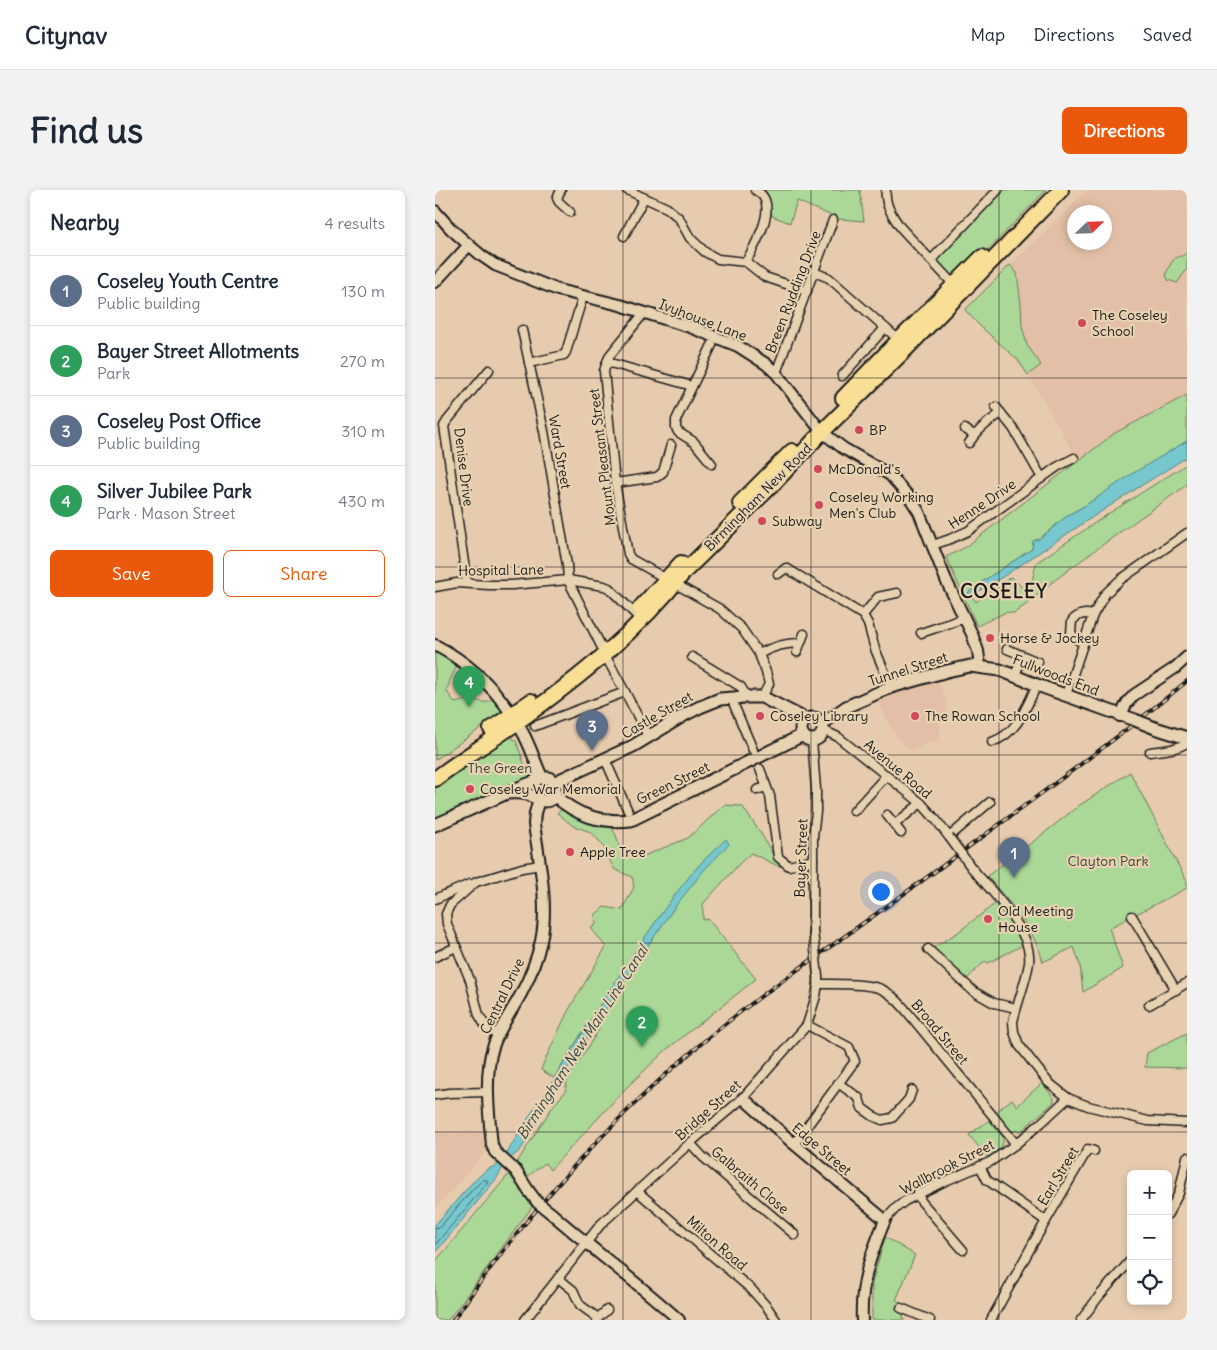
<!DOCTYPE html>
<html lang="en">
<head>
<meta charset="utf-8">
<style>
  :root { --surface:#fff; --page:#f2f2f3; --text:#1f2937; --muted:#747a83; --line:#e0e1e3; --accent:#ea580c }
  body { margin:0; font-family:Delius,sans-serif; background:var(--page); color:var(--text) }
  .controls { position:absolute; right:15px; bottom:15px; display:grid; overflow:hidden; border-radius:8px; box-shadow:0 2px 8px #0003 }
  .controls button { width:45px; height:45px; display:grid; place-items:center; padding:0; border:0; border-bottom:1px solid var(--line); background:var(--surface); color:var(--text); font:25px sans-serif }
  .compass { position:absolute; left:632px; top:15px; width:45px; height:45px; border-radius:50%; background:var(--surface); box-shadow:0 2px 8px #0003; rotate:67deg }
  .you { position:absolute; left:445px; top:701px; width:18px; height:18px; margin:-12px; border:4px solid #fff; border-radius:50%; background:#1a73e8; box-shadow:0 0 0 8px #1a73e833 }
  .badge { display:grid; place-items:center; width:32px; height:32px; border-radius:50%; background:var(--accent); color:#fff; font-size:16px; font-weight:700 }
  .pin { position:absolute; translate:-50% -41px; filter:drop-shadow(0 1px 2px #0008) }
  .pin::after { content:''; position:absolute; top:26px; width:18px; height:15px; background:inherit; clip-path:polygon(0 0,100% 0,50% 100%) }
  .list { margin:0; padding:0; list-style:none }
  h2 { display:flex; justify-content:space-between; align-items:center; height:65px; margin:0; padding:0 20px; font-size:21px }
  h2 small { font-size:16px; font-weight:400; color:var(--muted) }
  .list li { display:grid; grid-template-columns:32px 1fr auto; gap:15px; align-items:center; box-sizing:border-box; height:70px; padding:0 20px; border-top:1px solid var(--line) }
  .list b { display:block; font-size:19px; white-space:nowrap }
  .list p { margin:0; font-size:16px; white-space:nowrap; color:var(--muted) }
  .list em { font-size:16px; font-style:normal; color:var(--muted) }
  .actions { display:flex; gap:10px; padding:15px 20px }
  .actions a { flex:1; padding:11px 0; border:1px solid var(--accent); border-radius:8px; text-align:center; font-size:18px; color:var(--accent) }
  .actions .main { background:var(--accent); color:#fff }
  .icon { flex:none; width:28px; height:28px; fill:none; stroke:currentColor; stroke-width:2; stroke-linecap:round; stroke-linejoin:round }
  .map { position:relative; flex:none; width:752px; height:1130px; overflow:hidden; border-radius:8px }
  header { display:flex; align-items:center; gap:30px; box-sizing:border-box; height:70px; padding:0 25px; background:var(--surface); border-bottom:1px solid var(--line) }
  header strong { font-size:24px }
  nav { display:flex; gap:28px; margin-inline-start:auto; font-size:18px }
  .intro { display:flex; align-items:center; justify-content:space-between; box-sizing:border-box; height:120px; padding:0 30px }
  h1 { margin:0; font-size:35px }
  .button { padding:12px 22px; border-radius:8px; background:var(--accent); color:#fff; font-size:18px; font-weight:700 }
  main { display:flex; gap:30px; padding:0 30px }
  aside { flex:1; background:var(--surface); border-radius:8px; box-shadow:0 2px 8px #0003 }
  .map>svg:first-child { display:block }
  .built { fill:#e3bfa7; fill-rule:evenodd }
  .green { fill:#abd897; stroke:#647a5a }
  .water { fill:#76c8ce; stroke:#528387 }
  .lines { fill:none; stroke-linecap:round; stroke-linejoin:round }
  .shore { stroke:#406163; stroke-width:1 }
  .minor-casing { stroke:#1c1c1c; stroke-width:11 }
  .tertiary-casing { stroke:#1c1c1c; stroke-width:14 }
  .secondary-casing { stroke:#1c1c1c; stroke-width:15 }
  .trunk-casing { stroke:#1c1c1c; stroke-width:18 }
  .minor { stroke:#e7d2b1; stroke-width:8 }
  .tertiary { stroke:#e7d2b1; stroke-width:10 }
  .secondary { stroke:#e7d2b1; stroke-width:11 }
  .trunk { stroke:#f9df96; stroke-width:14 }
  .rail-casing { stroke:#1c1c1c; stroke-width:4 }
  .rail { stroke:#e7d2b1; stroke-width:2; stroke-dasharray:5.5; stroke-linecap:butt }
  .minor-bridge-casing { stroke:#1c1c1c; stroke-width:11; stroke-linecap:butt }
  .tertiary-bridge-casing { stroke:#1c1c1c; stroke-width:14; stroke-linecap:butt }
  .secondary-bridge-casing { stroke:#1c1c1c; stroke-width:15; stroke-linecap:butt }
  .minor-bridge { stroke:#e7d2b1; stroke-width:8 }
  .tertiary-bridge { stroke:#e7d2b1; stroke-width:10 }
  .secondary-bridge { stroke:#e7d2b1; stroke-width:11 }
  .grid { fill:none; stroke:#1c1c1c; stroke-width:1; stroke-opacity:0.55 }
  .poi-dot { fill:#d1495b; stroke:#e7d2b1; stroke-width:2 }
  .labels { text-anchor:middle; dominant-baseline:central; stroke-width:4.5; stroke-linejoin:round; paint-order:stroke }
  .street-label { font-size:14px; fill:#1c1c1c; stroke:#e7d2b1 }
  .poi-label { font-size:14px; fill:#1c1c1c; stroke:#e7d2b1; text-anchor:start }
  .park-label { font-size:14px; fill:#394235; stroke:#e7d2b1 }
  .water-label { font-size:15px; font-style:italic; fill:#324748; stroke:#e7d2b1 }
  .district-label { font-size:19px; font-weight:bold; letter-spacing:1px; fill:#1c1c1c; stroke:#e7d2b1 }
</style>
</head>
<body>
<header>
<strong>Citynav</strong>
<nav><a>Map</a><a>Directions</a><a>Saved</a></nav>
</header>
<div class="intro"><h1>Find us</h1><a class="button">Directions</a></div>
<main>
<aside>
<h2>Nearby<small>4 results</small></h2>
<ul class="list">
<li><span class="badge" style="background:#5c6f8a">1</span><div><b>Coseley Youth Centre</b><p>Public building</p></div><em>130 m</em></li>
<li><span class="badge" style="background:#2e9e5b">2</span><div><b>Bayer Street Allotments</b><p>Park</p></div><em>270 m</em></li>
<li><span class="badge" style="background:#5c6f8a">3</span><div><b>Coseley Post Office</b><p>Public building</p></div><em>310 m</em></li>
<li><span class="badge" style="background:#2e9e5b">4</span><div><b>Silver Jubilee Park</b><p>Park · Mason Street</p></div><em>430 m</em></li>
</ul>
<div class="actions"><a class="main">Save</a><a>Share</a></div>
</aside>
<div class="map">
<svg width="752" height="1130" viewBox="0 0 752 1130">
  <rect width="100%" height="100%" fill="#e7cbae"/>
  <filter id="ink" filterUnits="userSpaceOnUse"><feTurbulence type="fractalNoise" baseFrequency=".02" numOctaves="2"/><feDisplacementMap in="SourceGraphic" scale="10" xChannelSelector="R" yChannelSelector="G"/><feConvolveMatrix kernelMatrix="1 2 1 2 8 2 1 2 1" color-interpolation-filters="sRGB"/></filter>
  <g filter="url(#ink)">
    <g class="built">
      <path d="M652 0H752V205L680 243 643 271 598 192 583 170 545 136 530 120ZM640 22H670V52H640Z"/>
      <polygon points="502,489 511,509 512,523 505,532 505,552 493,552 481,559 478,562 462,549 452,528 450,527 450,525 443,511 463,502"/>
      <polygon points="0,941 50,942 49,964 0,1019"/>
    </g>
    <g class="green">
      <polygon points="330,0 425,0 429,31 404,29 362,11 355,33 337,26 333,8"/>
      <polygon points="563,0 611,0 519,95 496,70"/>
      <path d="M752 62V79L742 93 733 90 731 84C733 79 736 72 740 68 745 65 747 68 752 62Z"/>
      <polygon points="575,75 582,83 586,114 587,136 592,155 606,175 593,185 583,170 545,136 530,120"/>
      <path d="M752 205V251L651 315 633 325 604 349 598 351 597 359 542 395 536 405 541 412 554 401 576 387 588 398 597 392 601 373 673 324 752 274V295C709 325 666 355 624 387 608 398 596 413 579 423L571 422 542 436 511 367 529 358 680 243Z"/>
      <path d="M0 459 23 474 14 492 15 493 11 500 20 513C24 512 29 510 33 510 47 509 46 517 62 507L70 521 0 570Z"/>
      <polygon points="71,544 81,551 95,590 0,630 0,596"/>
      <path d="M695 582 752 692V698L674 738 688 778 648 802 645 775 639 757 608 772C599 738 575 713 552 686L603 648 642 617Z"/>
      <polygon points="289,615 307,616 325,642 345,677 316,663 305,673 268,714 268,730 273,729 321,789 231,860 192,897 115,980 110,973 92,987 86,976 81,974 118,916 130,902 132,890 165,838 155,830 119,888 106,880 109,872 132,823 171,757 156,738 161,735 160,725 169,717 187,720 199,697 197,687 179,679 167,654 156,642 138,636 122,623 128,619 139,626 177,638 181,645 185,660 206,667 253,648"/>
      <polygon points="561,713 581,738 590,754 553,773 550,771 530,791 498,758 522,743"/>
      <polygon points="752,843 752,878 710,877 712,863"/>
      <polygon points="607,893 619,908 619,912 586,941 576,941 560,923 577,909 582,916"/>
      <path d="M554 930 569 948C567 960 562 962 552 967L534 945Z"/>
      <polygon points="74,984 97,1017 13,1130 0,1130 0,1072"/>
      <polygon points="450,1047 480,1065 461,1110 466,1113 464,1119 467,1122 469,1130 437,1130 437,1093"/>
    </g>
    <g class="water">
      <path d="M752 251V267C692 304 633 343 575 382 563 391 548 396 537 408L533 403 542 395 597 359 598 351 604 349 633 325 651 315 695 285Z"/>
      <path d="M291 649 294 654 270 679 242 714 188 792 138 870 86 959C83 963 80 964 77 967 70 973 66 980 62 988L0 1063V1035L35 995 51 980 62 975 73 962 77 954 99 919 103 916C132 867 162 818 194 771 217 737 239 703 266 673 274 665 283 657 291 649Z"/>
    </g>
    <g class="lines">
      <polyline class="shore" points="0,1038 5,1037 38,999 48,990 52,990 52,993 0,1055"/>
      <defs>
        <g id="minor">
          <polyline points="126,0 122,8 124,12 135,22"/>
          <polyline points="192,0 232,18 244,28 255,48 270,62 283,69 311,72 330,87 372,101"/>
          <path d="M451 0C449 14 458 27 466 38L519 95"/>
          <polyline points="189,46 209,8"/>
          <polyline points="496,70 563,0"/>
          <path d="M311 72C319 56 342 20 326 4 326 4 320 0 320 0"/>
          <polyline points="379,82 394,88 464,150"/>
          <polyline points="209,123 175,165 172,172 169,181 180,293 193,364 196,369 285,419 307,439 324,464 331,482 334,494 327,507"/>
          <polyline points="87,140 109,241 132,375 133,390 167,458"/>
          <polyline points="172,172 257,196"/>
          <polyline points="94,173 129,165 131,162 148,106"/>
          <polyline points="341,183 398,30"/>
          <polyline points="407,186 450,138"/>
          <polyline points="561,217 578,238 607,288"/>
          <polyline points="530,239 539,245"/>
          <path d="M534 253C542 240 554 231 566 223"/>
          <polyline points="277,274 259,252 243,242 241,238 241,230 277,155"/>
          <polyline points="180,293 222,287 228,282 236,255"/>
          <polyline points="498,355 515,349 533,341 622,277 639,268"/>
          <polyline points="343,384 351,378 428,425 433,434 440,459 456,497"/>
          <polyline points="32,393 9,236 12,231 54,180"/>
          <polyline points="0,397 22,393 53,395 77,395 133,390 169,396 174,398 200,424"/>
          <polyline points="428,425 443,407 462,403"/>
          <polyline points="486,443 530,428"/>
          <path d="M648 453 641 449 636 443 637 431C643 424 649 423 658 425"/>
          <polyline points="572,459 603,472"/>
          <polyline points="362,462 369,444"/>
          <path d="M324 464C338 456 350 453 365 453"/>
          <polyline points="170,465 190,502 214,548"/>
          <polyline points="257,467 306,497 312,507"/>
          <polyline points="580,485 588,466"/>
          <polyline points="631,505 658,425 670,404 685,390 752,343"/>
          <polyline points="296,508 318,560"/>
          <polyline points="100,536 190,502"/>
          <polyline points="388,540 403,547 486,613 502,631 514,647 555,612"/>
          <polyline points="377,550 381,599 381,622 378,646 378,741"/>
          <path d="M557 552C583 543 591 517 602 495"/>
          <path d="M715 562C728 560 740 560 752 553"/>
          <polyline points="170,569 193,621"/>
          <polyline points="325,579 335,606 343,667 354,676 378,670"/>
          <polyline points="322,600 331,597"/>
          <polyline points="419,621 452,585"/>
          <polyline points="452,625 466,643"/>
          <polyline points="460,634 486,613"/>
          <path d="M536 677C555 700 598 741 594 773 591 792 582 813 578 832L579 842 584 855 613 892 633 908 653 916 713 931 752 933"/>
          <polyline points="0,709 35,694"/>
          <polyline points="697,726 741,800"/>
          <polyline points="493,759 538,801 559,813 581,818"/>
          <polyline points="0,767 21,757"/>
          <path d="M383 794C398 794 436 793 448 800 456 804 463 811 469 818L581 954"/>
          <polyline points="714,815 752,793"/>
          <polyline points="63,845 51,837 44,825 35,790 12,734 11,724 15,715 41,692 87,678 105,675"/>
          <polyline points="403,893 424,908 427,918 438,926 447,930 457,928 474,909 477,900"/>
          <polyline points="0,905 14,903 53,902"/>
          <polyline points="255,953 268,967 360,1045"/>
          <polyline points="359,954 420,871 414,857 372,835"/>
          <polyline points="545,976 552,990 611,1031"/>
          <polyline points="202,1001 317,1100 332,1117 341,1130"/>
          <polyline points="483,1003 486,1011 528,1060"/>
          <polyline points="733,1024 744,1003 752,967"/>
          <polyline points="450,1030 461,1018 470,1011 508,992 555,972 581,954 606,933 633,908"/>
          <polyline points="123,1088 138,1100 145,1115 163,1128"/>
          <polyline points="466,1118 495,1130"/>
          <polyline points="90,1130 166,1034 255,953 308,908 372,835 381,806 383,794 383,787"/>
          <polyline points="162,1130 163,1128 172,1120"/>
          <polyline points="556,1130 601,1048 653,959 659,961"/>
          <polyline points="646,1130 665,1105 696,1070"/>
        </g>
        <g id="tertiary">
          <polyline points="0,21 16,39 34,55 47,66 60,75 123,100 185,115 255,137 303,156 331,174 341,183 387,242 408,258 455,285 475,308 484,322 511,390 537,444 543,461 545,476"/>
          <polyline points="0,92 34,55"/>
          <path d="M0 455C37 474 66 504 87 541 95 555 100 572 107 587"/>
          <polyline points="685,526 692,513 699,505 740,478 752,467"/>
          <path d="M308 908 359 954 450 1030C436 1064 425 1093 427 1130"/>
          <path d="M93 1000 81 981 60 962 57 955C54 927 49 884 58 857 64 838 77 821 86 804 95 787 102 769 106 751 114 714 104 671 99 634L100 623 104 610"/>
          <path d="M116 1023C158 1060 203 1093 244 1130"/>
        </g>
        <g id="secondary">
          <circle cx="377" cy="539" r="11"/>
          <polyline points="387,534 411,517 456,497 512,481 535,476 565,480 602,495 700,530"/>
          <polyline points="720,538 752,548"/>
          <polyline points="118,593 198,556 251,524 265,517 285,509 312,507 327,507 372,530"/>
          <path d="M119 605C142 626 165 633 196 630L368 545"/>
          <path d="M0 635 88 596 99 592 104 588H114C118 592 121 596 120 602 115 619 101 607 92 604 85 602 79 603 72 603"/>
        </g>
        <g id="trunk">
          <polyline points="408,208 459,155 547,67"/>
          <polyline points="305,313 357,261"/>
          <polyline points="205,418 246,373"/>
          <polyline points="56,539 96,511"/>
          <path d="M0 589C26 569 55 552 81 533 143 489 203 441 250 381L339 293 387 242 469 161 626 0"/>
        </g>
      </defs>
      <use href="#minor" class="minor-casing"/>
      <use href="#tertiary" class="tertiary-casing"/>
      <use href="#secondary" class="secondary-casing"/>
      <use href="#trunk" class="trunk-casing"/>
      <use href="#minor" class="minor"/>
      <use href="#tertiary" class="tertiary"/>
      <use href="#secondary" class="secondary"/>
      <use href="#trunk" class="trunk"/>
      <defs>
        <path id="rail" d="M18 1130C89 1027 171 933 267 853 314 813 364 779 413 744 476 699 538 654 600 608 652 570 703 532 752 491"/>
      </defs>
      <use href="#rail" class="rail-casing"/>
      <use href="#rail" class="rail"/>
      <defs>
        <g id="minor-bridge">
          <polyline points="514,647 536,677"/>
          <polyline points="378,741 383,787"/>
        </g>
        <polyline id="tertiary-bridge" points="93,1000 103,1013 116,1023"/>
        <polyline id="secondary-bridge" points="700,530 720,538"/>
      </defs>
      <use href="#minor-bridge" class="minor-bridge-casing"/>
      <use href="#tertiary-bridge" class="tertiary-bridge-casing"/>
      <use href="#secondary-bridge" class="secondary-bridge-casing"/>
      <use href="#minor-bridge" class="minor-bridge"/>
      <use href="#tertiary-bridge" class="tertiary-bridge"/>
      <use href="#secondary-bridge" class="secondary-bridge"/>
    </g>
  </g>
  <path class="grid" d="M188 0V1130M376 0V1130M564 0V1130M0 188H752M0 377H752M0 565H752M0 753H752M0 942H752"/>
  <g class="poi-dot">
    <circle cx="647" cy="133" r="5"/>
    <circle cx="424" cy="240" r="5"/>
    <circle cx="383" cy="279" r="5"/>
    <circle cx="384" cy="315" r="5"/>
    <circle cx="327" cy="331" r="5"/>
    <circle cx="555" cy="448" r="5"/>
    <circle cx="325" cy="526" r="5"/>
    <circle cx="480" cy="526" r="5"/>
    <circle cx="35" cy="599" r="5"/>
    <circle cx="135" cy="662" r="5"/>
    <circle cx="553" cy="729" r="5"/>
  </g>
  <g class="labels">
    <g class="street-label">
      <text transform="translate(358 102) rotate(-69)">Breen Rydding Drive</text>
      <text transform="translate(268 130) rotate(21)">Ivyhouse Lane</text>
      <text transform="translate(125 262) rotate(80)">Ward Street</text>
      <text transform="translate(167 267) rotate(-97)">Mount Pleasant Street</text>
      <text transform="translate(29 277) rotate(83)">Denise Drive</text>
      <text transform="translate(323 307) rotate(-45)">Birmingham New Road</text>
      <text transform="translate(547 314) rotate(-34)">Henne Drive</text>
      <text transform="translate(66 380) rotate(-1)">Hospital Lane</text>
      <text transform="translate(473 479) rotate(-18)">Tunnel Street</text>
      <text transform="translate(621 485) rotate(21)">Fullwoods End</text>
      <text transform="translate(222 525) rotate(-30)">Castle Street</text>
      <text transform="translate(463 579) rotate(40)">Avenue Road</text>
      <text transform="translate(238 593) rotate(-26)">Green Street</text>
      <text transform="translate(366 668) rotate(-88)">Bayer Street</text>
      <text transform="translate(67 806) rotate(-64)">Central Drive</text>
      <text transform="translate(505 842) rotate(50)">Broad Street</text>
      <text transform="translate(273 920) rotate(-42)">Bridge Street</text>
      <text transform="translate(387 959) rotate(40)">Edge Street</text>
      <text transform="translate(512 977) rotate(-27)">Wallbrook Street</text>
      <text transform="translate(623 986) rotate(-59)">Earl Street</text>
      <text transform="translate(315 990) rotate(40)">Galbraith Close</text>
      <text transform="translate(282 1053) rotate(41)">Milton Road</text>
    </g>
    <g class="poi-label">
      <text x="657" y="125">The Coseley<tspan x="657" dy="16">School</tspan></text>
      <text x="434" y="240">BP</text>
      <text x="393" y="279">McDonald's</text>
      <text x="394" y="307">Coseley Working<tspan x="394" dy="16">Men's Club</tspan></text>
      <text x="337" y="331">Subway</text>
      <text x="565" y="448">Horse &amp; Jockey</text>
      <text x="335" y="526">Coseley Library</text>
      <text x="490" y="526">The Rowan School</text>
      <text x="45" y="599">Coseley War Memorial</text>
      <text x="145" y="662">Apple Tree</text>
      <text x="563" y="721">Old Meeting<tspan x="563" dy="16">House</tspan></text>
    </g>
    <g class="park-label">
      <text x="65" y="578">The Green</text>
      <text x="673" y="671">Clayton Park</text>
    </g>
    <g class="water-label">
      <text transform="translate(147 852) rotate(-57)">Birmingham New Main Line Canal</text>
    </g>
    <g class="district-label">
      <text x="569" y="401">COSELEY</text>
    </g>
  </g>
</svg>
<div class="controls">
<button>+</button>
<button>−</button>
<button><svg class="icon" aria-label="locate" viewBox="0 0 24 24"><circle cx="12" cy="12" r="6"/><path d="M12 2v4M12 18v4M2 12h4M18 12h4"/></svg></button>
</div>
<svg class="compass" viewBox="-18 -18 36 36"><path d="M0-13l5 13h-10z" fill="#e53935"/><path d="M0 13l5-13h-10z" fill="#747a83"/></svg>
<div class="you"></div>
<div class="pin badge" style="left:579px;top:688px;background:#5c6f8a">1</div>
<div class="pin badge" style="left:207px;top:857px;background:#2e9e5b">2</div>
<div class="pin badge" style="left:157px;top:561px;background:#5c6f8a">3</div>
<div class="pin badge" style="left:34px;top:517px;background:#2e9e5b">4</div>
</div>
</main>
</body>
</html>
